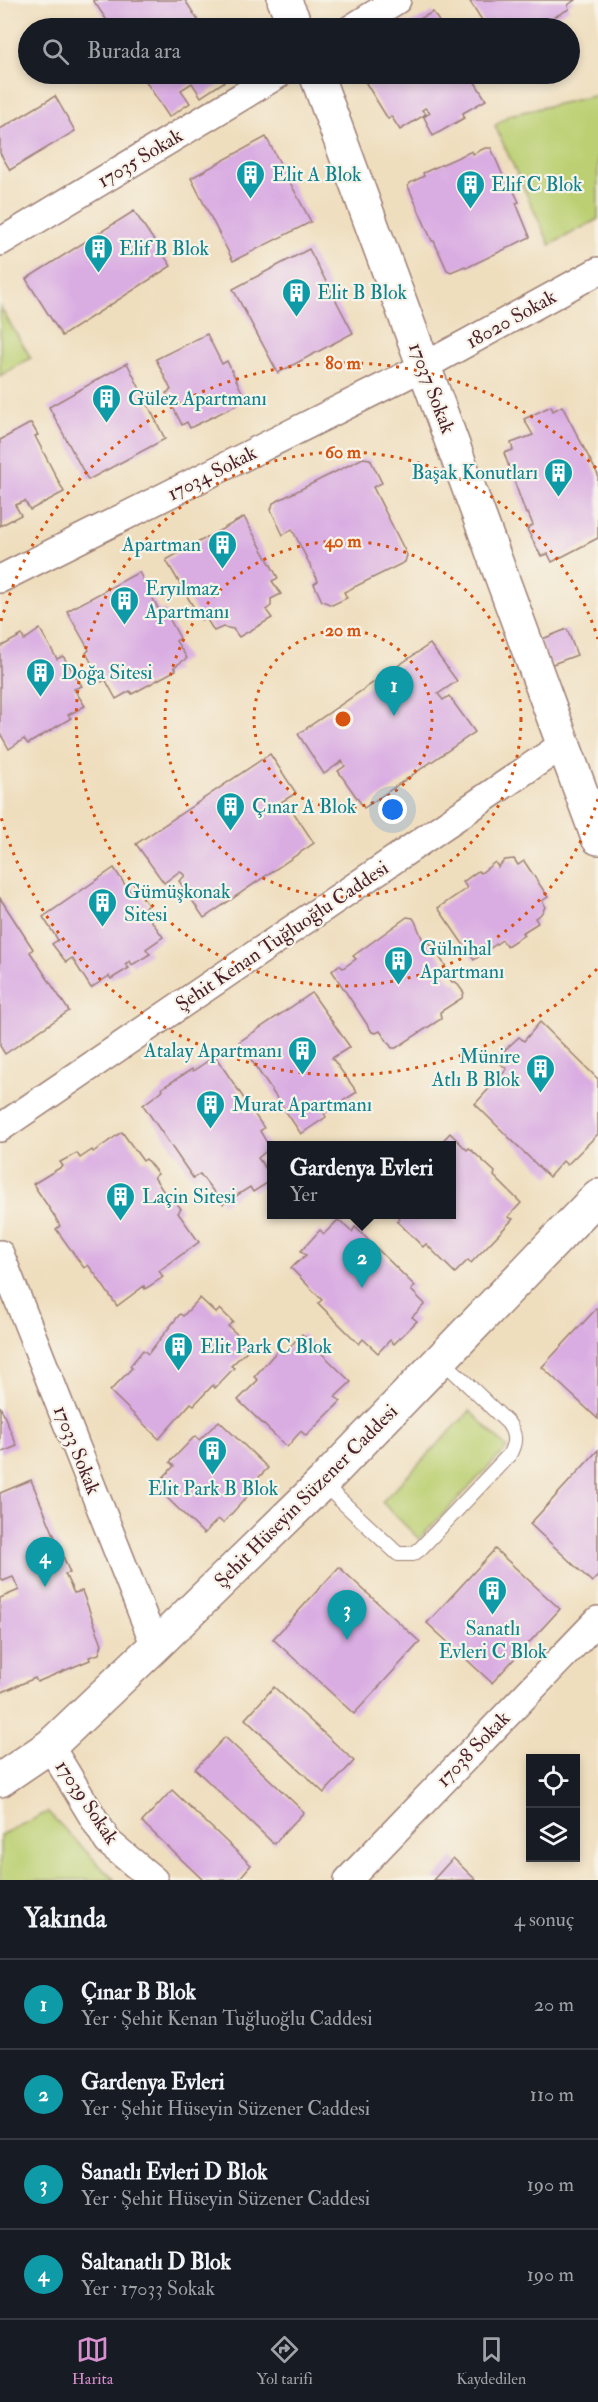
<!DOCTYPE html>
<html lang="tr">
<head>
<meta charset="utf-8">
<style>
  :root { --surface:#171b24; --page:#20242c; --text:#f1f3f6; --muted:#9ea1a6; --line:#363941; --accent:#d690ce }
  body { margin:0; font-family:"IM FELL Double Pica",serif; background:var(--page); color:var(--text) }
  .controls { position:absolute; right:18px; bottom:18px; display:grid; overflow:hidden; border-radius:0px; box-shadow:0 3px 9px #0003 }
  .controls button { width:54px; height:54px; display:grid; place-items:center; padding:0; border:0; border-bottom:2px solid var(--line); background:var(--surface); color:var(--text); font:30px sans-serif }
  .you { position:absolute; left:393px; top:810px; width:21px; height:21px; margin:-15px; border:4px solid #fff; border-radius:50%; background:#1a73e8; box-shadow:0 0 0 9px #1a73e833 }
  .badge { display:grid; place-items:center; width:39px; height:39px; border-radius:50%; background:var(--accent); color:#fff; font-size:20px; font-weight:700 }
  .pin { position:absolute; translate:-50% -50px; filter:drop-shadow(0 2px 3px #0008) }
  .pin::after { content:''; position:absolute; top:32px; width:21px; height:18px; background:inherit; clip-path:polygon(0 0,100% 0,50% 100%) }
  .popup { position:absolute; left:267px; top:1141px; width:189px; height:78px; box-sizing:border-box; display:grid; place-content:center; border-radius:0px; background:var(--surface); filter:drop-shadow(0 2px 4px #0005); font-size:20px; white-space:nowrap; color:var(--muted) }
  .popup b { font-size:22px; color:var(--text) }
  .popup::after { content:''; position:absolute; left:50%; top:100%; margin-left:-12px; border:12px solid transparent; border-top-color:var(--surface) }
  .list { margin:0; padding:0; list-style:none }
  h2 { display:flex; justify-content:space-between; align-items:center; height:78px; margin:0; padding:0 24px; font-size:26px }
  h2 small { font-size:20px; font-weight:400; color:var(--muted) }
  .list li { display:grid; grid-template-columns:39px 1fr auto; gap:18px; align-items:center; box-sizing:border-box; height:90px; padding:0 24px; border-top:2px solid var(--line) }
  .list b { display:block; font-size:22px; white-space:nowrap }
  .list p { margin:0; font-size:20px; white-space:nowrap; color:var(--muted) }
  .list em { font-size:20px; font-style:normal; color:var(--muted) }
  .icon { flex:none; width:33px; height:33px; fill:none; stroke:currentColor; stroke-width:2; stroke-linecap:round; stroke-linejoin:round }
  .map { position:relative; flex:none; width:598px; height:1880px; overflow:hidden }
  .search { position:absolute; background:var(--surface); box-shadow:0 3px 9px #0003; left:18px; right:18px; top:18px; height:66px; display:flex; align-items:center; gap:15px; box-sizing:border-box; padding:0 21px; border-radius:33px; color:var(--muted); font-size:22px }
  .sheet { height:438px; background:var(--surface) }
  nav { display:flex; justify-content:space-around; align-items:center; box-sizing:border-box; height:84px; border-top:2px solid var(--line); background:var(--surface); font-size:16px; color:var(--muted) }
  nav a { display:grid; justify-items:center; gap:3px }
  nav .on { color:var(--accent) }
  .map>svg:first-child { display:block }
  .green { fill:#bcd073; stroke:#83784f; stroke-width:1.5 }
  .building { fill:#d9ace2 }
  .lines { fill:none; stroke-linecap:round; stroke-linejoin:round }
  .service-casing { stroke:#9c7e74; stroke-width:16 }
  .minor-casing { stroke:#9c7e74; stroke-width:30 }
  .tertiary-casing { stroke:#9c7e74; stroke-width:36 }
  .service { stroke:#fff; stroke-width:14 }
  .minor { stroke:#fff; stroke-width:27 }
  .tertiary { stroke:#fff; stroke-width:33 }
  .ring { fill:none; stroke:#d8530f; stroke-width:3; stroke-dasharray:3 6 }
  .labels { text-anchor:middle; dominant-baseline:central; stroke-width:4.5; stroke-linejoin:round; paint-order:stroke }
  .street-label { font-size:20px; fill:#4a1f2b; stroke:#f7f3e8 }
  .culture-label { font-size:20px; fill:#0d838f; stroke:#f7f3e8; text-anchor:start }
  .centre { fill:#d8530f; stroke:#f7f3e8; stroke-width:3 }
  .ring-label { font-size:18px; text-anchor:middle; font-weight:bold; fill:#d8530f; stroke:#f7f3e8; stroke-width:4.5; stroke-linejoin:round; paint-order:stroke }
</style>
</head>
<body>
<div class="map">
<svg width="598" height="1880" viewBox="0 0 598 1880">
  <rect width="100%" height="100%" fill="#f7f3e8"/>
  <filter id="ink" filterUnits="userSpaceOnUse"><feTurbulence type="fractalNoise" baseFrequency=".0167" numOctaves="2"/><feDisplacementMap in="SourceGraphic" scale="12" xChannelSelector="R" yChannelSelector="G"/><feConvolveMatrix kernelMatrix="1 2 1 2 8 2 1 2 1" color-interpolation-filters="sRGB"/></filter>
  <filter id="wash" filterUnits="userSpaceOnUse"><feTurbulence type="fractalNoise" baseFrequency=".008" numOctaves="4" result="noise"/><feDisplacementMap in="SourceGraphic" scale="24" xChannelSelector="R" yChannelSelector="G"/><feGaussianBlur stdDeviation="1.35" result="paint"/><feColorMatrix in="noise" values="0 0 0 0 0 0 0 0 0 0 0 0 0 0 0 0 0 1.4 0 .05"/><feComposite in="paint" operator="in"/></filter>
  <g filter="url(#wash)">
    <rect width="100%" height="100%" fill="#efdebe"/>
    <g class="green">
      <polygon points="598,95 598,219 550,245 495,126 509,115"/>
      <polygon points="0,307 31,358 0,376"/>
      <polygon points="470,1411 507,1448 419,1539 382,1502"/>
      <polygon points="48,1812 105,1871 115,1880 0,1880 0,1835"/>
    </g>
    <g id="blocks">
      <g class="building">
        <polygon points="93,0 185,0 203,28 112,28"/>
        <polygon points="469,0 575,0 568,5 569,9 534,28 487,28"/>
        <polygon points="433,12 443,28 393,28 407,21 408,25"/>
        <polygon points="141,74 232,74 233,76 201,97 192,83 181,90 190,103 169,117"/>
        <polygon points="363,74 470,74 486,100 463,113 464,118 433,136 424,117 430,113 425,108 422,110 426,114 400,130 391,116 388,119 361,75"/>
        <polygon points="55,96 75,131 10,170 0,153 0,129"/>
        <polygon points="266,137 311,222 233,261 191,178"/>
        <polygon points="485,148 491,148 504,178 507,177 519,202 516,203 530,237 466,268 465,266 451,272 447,270 434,241 432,241 408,186 410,183 424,176 423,173 472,151 473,154"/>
        <polygon points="134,211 171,266 62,336 26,279"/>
        <polygon points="309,249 353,333 278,373 233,289"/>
        <polygon points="207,334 222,364 227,361 243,394 238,396 241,403 190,428 187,422 182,425 166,393 171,390 156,359"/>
        <polygon points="127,363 165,439 88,480 49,407"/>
        <polygon points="551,406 553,411 562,406 598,475 598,538 552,562 548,554 541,556 527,529 533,525 528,513 526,514 504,453 513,450 511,443 533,435 524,419"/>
        <polygon points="31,423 38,435 35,436 64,492 30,510 25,501 15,505 21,515 0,526 0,440"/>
        <polygon points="363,458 370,459 382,483 373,487 407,555 405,562 344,592 347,598 332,605 322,601 314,584 318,581 292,529 283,535 271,510 273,503"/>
        <polygon points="244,517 278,578 272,581 281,594 271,599 271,606 266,610 272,618 239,637 233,629 223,627 214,631 206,618 201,620 166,560"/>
        <polygon points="139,572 160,612 164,609 180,638 176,641 187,658 174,667 176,670 132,694 130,691 116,699 105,679 102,682 86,653 89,650 67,611"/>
        <polygon points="40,629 57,659 63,656 82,686 74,689 85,706 68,715 71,718 28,744 24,739 9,749 0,733 0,647 22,635 24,640"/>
        <polygon points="567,629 577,655 550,665 540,640"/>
        <polygon points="430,644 457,681 438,694 443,700 449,696 475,732 364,808 338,771 345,766 342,761 324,774 298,734"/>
        <polygon points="270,754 296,793 278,804 283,811 288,804 314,843 204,918 179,881 185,876 180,871 164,883 136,844"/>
        <polygon points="514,859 518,865 524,861 548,897 542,901 545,907 541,914 535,918 538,923 522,933 524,935 507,946 502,940 474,960 438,908 467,888 463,882 478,871 481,873 495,862 498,867 505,860"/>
        <polygon points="114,868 129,891 135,887 148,905 143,909 163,937 146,949 150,954 132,965 130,961 125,964 129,968 111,979 109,976 91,988 72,958 66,962 52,944 58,940 43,917"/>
        <polygon points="0,898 33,949 30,952 69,1011 5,1054 0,1046"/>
        <polygon points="407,917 413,918 415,921 424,943 430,943 445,965 446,969 443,970 452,982 456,982 464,993 462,998 440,1012 441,1019 396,1048 392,1048 380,1031 376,1033 372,1032 332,971 339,965 343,968 356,959 353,956"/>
        <polygon points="312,993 350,1047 332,1058 357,1092 324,1113 326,1117 301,1134 239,1042"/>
        <polygon points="540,1022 598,1079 598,1134 567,1165 563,1161 549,1177 475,1104 507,1069 495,1059 519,1037 524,1041"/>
        <polygon points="215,1056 264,1128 260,1131 270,1148 258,1158 272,1177 272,1180 253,1192 250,1187 223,1204 200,1174 193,1178 143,1105 163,1090 162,1088 192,1069 193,1071"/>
        <polygon points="122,1132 143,1161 146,1159 158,1174 154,1177 167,1197 170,1193 181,1209 178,1213 199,1242 159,1271 163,1277 145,1289 144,1286 117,1306 95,1274 88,1265 84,1268 56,1229 60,1226 55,1217 33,1184 63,1166 60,1162 77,1153 80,1158 92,1150 93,1152"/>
        <polygon points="450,1133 467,1150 469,1148 495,1172 494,1176 521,1203 508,1217 513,1219 471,1263 468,1260 455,1273 426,1244 423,1247 397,1221 400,1219 396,1214 452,1214 452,1146 438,1146"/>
        <polygon points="338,1220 352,1232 355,1227 415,1286 411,1290 425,1304 412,1317 417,1321 394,1344 390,1340 378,1353 363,1339 359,1344 318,1303 322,1300 291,1268 306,1255 301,1251 320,1230 324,1234"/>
        <polygon points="200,1298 216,1313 220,1309 233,1322 228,1326 251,1347 231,1366 234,1368 215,1388 213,1385 194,1405 191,1403 159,1439 110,1391 132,1368 130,1366 143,1350 148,1354 180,1314 183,1316"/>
        <polygon points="598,1307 598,1419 542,1367"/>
        <polygon points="302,1334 351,1382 335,1397 341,1401 306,1436 301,1431 287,1447 238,1400 258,1380 254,1377 278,1350 283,1354"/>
        <polygon points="0,1406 17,1446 0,1453"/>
        <polygon points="219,1421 268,1468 253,1483 256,1487 223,1523 218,1519 204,1534 155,1486 174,1466 170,1462 195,1436 199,1440"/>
        <polygon points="598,1450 598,1576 592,1582 530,1524"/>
        <polygon points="31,1480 70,1573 65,1574 74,1593 82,1591 102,1644 99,1654 89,1657 90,1660 37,1682 35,1678 0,1693 0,1598 19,1590 13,1577 3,1581 0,1576 0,1493"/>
        <polygon points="495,1549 560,1609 492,1683 427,1623"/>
        <polygon points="339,1567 420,1642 354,1714 273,1639"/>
        <polygon points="274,1687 354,1761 324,1793 245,1719"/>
        <polygon points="225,1737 304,1812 274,1844 195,1769"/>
        <polygon points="172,1790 251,1865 238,1880 203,1880 142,1822"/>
        <polygon points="453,1858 476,1880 433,1880"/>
      </g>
    </g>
  </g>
  <g filter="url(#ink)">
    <use href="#blocks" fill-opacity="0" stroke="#9c7e74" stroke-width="1.5"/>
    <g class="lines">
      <defs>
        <path id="service" d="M322 1483 398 1554H413L420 1549 509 1455C516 1443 516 1434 508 1423L441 1359"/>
        <g id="minor">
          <polyline points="352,28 397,0"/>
          <polyline points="0,242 279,74"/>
          <polyline points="0,579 423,367 598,271"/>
          <polyline points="0,1128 564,744"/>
          <polyline points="0,1254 155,1646"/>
          <polyline points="50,1746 108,1842 154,1880"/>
          <polyline points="348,1880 598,1620"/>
        </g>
        <g id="tertiary">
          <polyline points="284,0 297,28"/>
          <polyline points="316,74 598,838"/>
          <polyline points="0,1780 50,1746 155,1646 322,1483 598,1196"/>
        </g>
      </defs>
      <use href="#service" class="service-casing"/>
      <use href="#minor" class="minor-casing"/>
      <use href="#tertiary" class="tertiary-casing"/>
      <use href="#service" class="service"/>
      <use href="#minor" class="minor"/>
      <use href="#tertiary" class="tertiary"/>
    </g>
  </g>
  <g class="ring">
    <circle cx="343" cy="719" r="89"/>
    <circle cx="343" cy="719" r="178"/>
    <path d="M598 799A267 267 0 1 1 598 639"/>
    <path d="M597 969A356 356 0 0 1 1 817M1 621A356 356 0 0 1 597 469"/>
  </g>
  <defs>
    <symbol id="building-pin" viewBox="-11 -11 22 30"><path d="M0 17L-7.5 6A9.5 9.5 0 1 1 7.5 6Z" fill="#0f9aa8" stroke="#f7f3e8"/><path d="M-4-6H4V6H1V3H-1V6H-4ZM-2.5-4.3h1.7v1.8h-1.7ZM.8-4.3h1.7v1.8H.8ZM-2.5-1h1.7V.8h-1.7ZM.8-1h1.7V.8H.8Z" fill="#fff"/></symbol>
  </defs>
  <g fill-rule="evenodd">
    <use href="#building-pin" x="234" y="158" width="33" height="45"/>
    <use href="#building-pin" x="454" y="168" width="33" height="45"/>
    <use href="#building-pin" x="82" y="232" width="33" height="45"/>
    <use href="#building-pin" x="280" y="276" width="33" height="45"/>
    <use href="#building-pin" x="90" y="382" width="33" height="45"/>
    <use href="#building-pin" x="542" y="456" width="33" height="45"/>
    <use href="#building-pin" x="206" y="528" width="33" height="45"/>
    <use href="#building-pin" x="108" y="584" width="33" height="45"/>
    <use href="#building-pin" x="24" y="656" width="33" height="45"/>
    <use href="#building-pin" x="214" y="790" width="33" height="45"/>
    <use href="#building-pin" x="86" y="886" width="33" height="45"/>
    <use href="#building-pin" x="382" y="944" width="33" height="45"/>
    <use href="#building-pin" x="286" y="1034" width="33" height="45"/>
    <use href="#building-pin" x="524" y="1052" width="33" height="45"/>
    <use href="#building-pin" x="194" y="1088" width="33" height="45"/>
    <use href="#building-pin" x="104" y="1180" width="33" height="45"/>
    <use href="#building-pin" x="162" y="1330" width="33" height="45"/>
    <use href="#building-pin" x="196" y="1434" width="33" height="45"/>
    <use href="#building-pin" x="476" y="1574" width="33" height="45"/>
  </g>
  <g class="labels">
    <g class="street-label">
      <text transform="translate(140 158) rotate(-31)">17035 Sokak</text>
      <text transform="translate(511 319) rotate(-29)">18020 Sokak</text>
      <text transform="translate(432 388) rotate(69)">17037 Sokak</text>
      <text transform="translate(212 473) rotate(-27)">17034 Sokak</text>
      <text transform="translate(282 936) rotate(-34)">Şehit Kenan Tuğluoğlu Caddesi</text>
      <text transform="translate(77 1450) rotate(68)">17033 Sokak</text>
      <text transform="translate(306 1496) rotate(-45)">Şehit Hüseyin Süzener Caddesi</text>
      <text transform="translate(473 1749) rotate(-46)">17038 Sokak</text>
      <text transform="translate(87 1802) rotate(56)">17039 Sokak</text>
    </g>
    <g class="culture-label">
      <text x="272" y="174">Elit A Blok</text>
      <text x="491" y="184">Elif C Blok</text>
      <text x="119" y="248">Elif B Blok</text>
      <text x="317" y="292">Elit B Blok</text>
      <text x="128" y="398">Gülez Apartmanı</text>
      <text x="538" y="472" text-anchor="end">Başak Konutları</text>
      <text x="201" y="544" text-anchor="end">Apartman</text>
      <text x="145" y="588">Eryılmaz<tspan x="145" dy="23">Apartmanı</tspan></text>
      <text x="61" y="672">Doğa Sitesi</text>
      <text x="252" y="806">Çınar A Blok</text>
      <text x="124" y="891">Gümüşkonak<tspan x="124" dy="23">Sitesi</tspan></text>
      <text x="420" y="948">Gülnihal<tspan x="420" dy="23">Apartmanı</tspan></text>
      <text x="282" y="1050" text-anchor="end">Atalay Apartmanı</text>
      <text x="520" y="1056" text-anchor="end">Münire<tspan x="520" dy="23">Atlı B Blok</tspan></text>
      <text x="232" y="1104">Murat Apartmanı</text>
      <text x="142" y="1196">Laçin Sitesi</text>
      <text x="200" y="1346">Elit Park C Blok</text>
      <text x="213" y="1488" text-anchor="middle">Elit Park B Blok</text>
      <text x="493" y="1628" text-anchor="middle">Sanatlı<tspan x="493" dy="23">Evleri C Blok</tspan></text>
    </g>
  </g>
  <circle cx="343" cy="719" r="9" class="centre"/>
  <g class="ring-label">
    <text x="343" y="369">80 m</text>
    <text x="343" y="458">60 m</text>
    <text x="343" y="547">40 m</text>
    <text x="343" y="636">20 m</text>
  </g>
</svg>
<div class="controls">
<button><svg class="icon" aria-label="locate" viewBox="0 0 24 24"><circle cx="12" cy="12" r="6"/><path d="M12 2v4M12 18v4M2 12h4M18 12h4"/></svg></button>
<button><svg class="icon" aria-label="layers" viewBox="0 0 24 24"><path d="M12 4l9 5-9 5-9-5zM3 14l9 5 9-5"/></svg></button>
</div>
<div class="you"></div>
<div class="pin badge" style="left:394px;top:716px;background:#0f9aa8">1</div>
<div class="pin badge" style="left:362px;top:1288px;background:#0f9aa8">2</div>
<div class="popup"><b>Gardenya Evleri</b>Yer</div>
<div class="pin badge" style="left:347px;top:1640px;background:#0f9aa8">3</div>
<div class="pin badge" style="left:45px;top:1587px;background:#0f9aa8">4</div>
<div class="search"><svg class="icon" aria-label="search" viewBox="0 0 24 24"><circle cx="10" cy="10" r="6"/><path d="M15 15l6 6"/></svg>Burada ara</div>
</div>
<section class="sheet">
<h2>Yakında<small>4 sonuç</small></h2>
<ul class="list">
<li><span class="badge" style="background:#0f9aa8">1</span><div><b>Çınar B Blok</b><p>Yer · Şehit Kenan Tuğluoğlu Caddesi</p></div><em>20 m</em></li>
<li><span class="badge" style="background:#0f9aa8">2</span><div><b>Gardenya Evleri</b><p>Yer · Şehit Hüseyin Süzener Caddesi</p></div><em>110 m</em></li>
<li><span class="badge" style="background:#0f9aa8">3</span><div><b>Sanatlı Evleri D Blok</b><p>Yer · Şehit Hüseyin Süzener Caddesi</p></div><em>190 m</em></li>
<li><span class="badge" style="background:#0f9aa8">4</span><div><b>Saltanatlı D Blok</b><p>Yer · 17033 Sokak</p></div><em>190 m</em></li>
</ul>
</section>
<nav>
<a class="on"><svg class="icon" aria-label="map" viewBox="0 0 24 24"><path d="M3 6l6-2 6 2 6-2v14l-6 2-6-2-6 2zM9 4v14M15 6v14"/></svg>Harita</a>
<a><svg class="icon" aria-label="directions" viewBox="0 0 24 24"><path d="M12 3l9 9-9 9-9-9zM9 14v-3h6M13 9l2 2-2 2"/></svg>Yol tarifi</a>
<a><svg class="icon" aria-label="saved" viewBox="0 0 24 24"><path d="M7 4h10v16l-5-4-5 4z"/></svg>Kaydedilen</a>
</nav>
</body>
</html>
